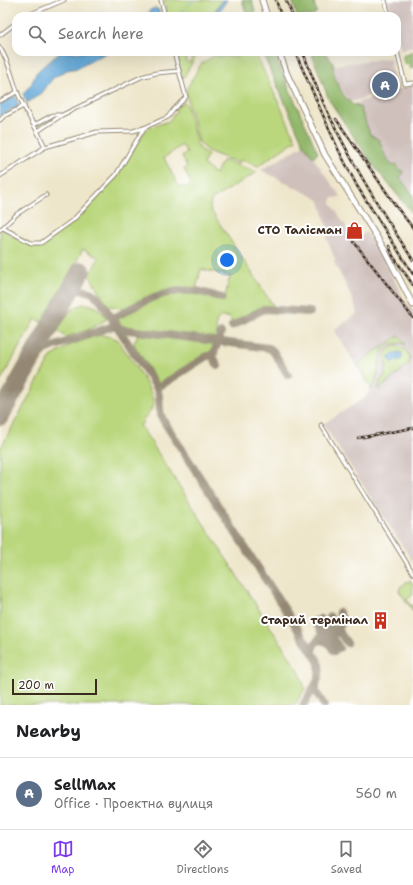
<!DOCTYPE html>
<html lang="en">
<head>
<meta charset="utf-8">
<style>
  :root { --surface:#fff; --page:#f2f2f2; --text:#202124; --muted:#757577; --line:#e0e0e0; --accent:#7c3aed }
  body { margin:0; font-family:"Shantell Sans",sans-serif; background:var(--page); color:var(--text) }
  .scale { position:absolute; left:12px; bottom:10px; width:85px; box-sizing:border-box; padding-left:4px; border:2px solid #3b2a1e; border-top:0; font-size:11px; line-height:14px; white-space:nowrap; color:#3b2a1e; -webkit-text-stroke:3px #fff; paint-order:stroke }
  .you { position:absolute; left:227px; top:260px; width:14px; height:14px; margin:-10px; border:3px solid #fff; border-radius:50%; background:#1a73e8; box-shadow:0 0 0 6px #1a73e833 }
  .badge { display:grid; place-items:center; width:26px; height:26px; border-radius:50%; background:var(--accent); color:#fff; font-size:13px; font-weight:700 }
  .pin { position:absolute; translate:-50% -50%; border:2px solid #fff; box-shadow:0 1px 4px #0006 }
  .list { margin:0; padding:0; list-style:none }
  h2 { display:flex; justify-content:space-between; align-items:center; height:52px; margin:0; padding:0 16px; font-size:17px }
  h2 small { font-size:13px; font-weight:400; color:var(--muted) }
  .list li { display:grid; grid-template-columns:26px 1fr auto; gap:12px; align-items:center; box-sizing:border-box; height:72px; padding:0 16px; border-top:1px solid var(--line) }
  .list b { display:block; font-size:15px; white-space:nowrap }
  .list p { margin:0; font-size:13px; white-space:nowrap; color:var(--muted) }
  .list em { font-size:13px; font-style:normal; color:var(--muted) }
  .icon { flex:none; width:22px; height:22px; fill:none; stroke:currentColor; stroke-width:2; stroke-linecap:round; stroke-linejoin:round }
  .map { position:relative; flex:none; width:413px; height:705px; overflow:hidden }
  .search { position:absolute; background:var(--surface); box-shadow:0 4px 16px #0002; left:12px; right:12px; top:12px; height:44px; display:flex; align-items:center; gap:10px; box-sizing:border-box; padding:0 14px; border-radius:12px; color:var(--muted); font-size:15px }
  .sheet { height:124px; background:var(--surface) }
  nav { display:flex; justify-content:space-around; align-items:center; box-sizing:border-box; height:56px; border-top:1px solid var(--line); background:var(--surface); font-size:11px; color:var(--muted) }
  nav a { display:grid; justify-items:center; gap:2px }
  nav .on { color:var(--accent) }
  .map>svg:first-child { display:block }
  .industrial { fill:#cfc0bb }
  .green { fill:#bad77d; stroke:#7a804e; fill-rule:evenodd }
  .forest { fill:#93b86c; stroke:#677145 }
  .water { fill:#5fa6d5; stroke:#4d687a }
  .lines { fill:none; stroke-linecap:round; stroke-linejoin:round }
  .stream { stroke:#5fa6d5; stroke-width:1 }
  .taxiway { stroke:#948874; stroke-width:8 }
  .runway { stroke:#948874; stroke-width:19 }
  .minor-casing { stroke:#948874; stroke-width:5 }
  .primary-casing { stroke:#948874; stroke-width:7 }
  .minor { stroke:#fff; stroke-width:3 }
  .primary { stroke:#fff; stroke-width:5 }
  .rail-casing { stroke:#3b2a1e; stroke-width:2.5 }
  .rail { stroke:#fff; stroke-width:1; stroke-dasharray:3; stroke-linecap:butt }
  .labels { text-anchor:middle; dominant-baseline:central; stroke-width:4; stroke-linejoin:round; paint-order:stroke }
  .poi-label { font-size:12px; font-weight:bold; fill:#3b2a1e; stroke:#fff; text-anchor:end }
</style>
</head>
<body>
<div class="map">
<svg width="413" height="705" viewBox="0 0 413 705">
  <rect width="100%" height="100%" fill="#fff"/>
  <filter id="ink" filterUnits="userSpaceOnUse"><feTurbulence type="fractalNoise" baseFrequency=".025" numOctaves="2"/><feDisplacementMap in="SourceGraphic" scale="8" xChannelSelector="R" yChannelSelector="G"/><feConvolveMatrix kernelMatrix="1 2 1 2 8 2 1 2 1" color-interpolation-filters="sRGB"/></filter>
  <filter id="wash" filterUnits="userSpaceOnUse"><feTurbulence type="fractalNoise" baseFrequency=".012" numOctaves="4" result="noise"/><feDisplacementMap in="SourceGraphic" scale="16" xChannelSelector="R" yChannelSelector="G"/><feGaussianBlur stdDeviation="0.9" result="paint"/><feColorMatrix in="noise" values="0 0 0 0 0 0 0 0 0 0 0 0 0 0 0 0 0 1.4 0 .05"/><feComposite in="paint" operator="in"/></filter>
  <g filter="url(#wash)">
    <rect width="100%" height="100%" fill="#eee6ca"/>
    <g class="industrial">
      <polygon points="388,0 413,0 413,47 401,50 397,35 397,16 392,16"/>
      <polygon points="390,58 393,78 392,87 388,90 372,93 363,99 350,102 344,95 335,75 334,65"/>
      <polygon points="413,85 413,201 407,195 354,106 359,102 380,95"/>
      <polygon points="304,145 341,197 332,198 331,203 347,228 346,229 355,241 366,232 382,256 401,294 413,312 413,562 323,424 366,397 371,388 334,330 356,315 357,312 355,308 356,307 344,281 334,262 335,259 326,237 329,234 320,201 318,199 261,170"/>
    </g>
    <g class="green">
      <polygon points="164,0 222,0 211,16 167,16"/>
      <polygon points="178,52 190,52 187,57 186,61 189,63 196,52 198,52 184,77 182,78 177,57"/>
      <polygon points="242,52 255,52 296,140 258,166 241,160 239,163 207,151 199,142 189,107 186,90 201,64 213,56 236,57"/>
      <path d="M184 102 186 104 197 144 200 149 208 155 203 164 215 174 223 160 257 172 211 200 210 209 274 307H264L232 324 231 320 228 317H220C212 324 219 329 216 338L122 326 118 319C144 304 168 290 199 295 207 296 216 299 224 301L230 276 201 269 196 289C183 288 171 288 159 293 149 296 130 308 121 308 117 308 112 306 108 305L89 275 99 258 83 249 42 322 35 319 0 382V231L3 230 37 248 73 223 117 177 146 129 169 121 176 111V107ZM182 145 187 153 182 156 187 167 184 169 191 183 187 187H179L164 158Z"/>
      <path d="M86 304C96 305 102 310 107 319L90 329 66 337 58 331C64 320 70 305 86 304Z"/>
      <polygon points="139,334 214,344 212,350 159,384 134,344 137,336"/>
      <path d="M101 335 112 337 118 340C125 352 154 390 153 402 153 410 148 415 142 420L144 422 140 425 300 673 305 689 295 705H0V449L51 357 71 345 93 337Z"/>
      <path d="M399 336 406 345C397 341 388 343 382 351L376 382 371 390V388L358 365 371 354Z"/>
      <path d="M396 346C406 348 412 354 409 364L378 390 381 379 385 376 387 364 385 363C383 353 387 348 396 346Z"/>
      <polygon points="410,580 413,584 413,595 407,599 411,606 413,605 413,611 399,591 400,587"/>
    </g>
    <g class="forest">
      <polygon points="242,0 252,0 256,16 247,16"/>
      <polygon points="292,0 313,0 317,12 312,16 297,16"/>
      <polygon points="411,51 413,51 413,69 410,68 409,65 405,64 403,60 403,56 405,54 407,55"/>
      <polygon points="262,52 273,52 318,153 313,157 304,145"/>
      <polygon points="311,52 325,52 333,63 334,75 343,95 353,105 356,104 357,107 360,107 370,134 379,140 385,155 392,166 397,164 398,169 404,172 400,178 413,195 413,214 372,164 329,100"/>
      <polygon points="53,116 59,116 40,128 37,127 37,124"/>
    </g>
    <g class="water">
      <polygon points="223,0 227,0 216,16 212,16"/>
      <polygon points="155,8 159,10 160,16 147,16 150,10"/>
      <polygon points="61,52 108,52 78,68 67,70 53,78 42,93 27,103 23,94 32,83 36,73 42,67"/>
      <polygon points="15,96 19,106 0,116 0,104"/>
      <polygon points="398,352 402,353 402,359 392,363 388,357"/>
    </g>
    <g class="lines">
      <g class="stream">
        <polyline points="176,16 194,0"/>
        <polyline points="18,103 25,97"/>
      </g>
      <g class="taxiway">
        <path d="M65 299C75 286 90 288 100 300L157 388C162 400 157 410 163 420L318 661C324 677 311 692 303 705"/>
        <path d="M112 319C138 304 165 287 195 291 205 292 214 296 222 298"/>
        <polyline points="117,326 121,329 269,348 273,351 288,375"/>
        <polyline points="232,326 264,309 310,312"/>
        <polyline points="35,353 116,325"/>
        <polyline points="218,366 213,356 221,333"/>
        <polyline points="157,388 207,356 213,356"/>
        <polyline points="330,617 334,625 331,633"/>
        <path d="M320 619C325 625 329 630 323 638"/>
        <polyline points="331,633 341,625 342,618 339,612"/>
        <polyline points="331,633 340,633 347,643"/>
        <path d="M323 638C332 635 335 641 339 648"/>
        <polyline points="320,640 328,642 334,651"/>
        <path d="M313 653V646C324 633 324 636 315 621"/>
        <polyline points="316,683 316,692 324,705"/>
      </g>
      <polyline class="runway" points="0,416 81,271"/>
    </g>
  </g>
  <g filter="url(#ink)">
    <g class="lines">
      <defs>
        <g id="minor">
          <polyline points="161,0 165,16"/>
          <polyline points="385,0 389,16"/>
          <polyline points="26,16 64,0"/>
          <polyline points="0,35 16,23"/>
          <path d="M0 48C10 63 11 75 17 91 24 111 37 128 45 147"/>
          <polyline points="397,51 405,84 413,83"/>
          <polyline points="0,101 17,92"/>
          <polyline points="0,120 4,116 24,106"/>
          <polyline points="33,123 36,124 53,115 60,115"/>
          <polyline points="38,131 62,115 141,77 156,73 179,71"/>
          <polyline points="0,176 45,147 97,132 133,131 144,128 168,117 174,109 186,97 174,52"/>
          <polyline points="3,228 31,243 41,243 73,220 116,175 144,128"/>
          <polyline points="0,230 17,214 46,195"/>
          <polyline points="321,425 413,573"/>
        </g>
        <g id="primary">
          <polyline points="262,0 267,16"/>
          <polyline points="279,52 287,74 325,155 383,247 413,305"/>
        </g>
      </defs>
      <use href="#minor" class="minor-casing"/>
      <use href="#primary" class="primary-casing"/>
      <use href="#minor" class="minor"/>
      <use href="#primary" class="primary"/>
      <defs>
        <g id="rail">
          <polyline points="276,0 281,16"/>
          <polyline points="286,0 293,16"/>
          <polyline points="295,52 338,149 357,186 413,274"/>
          <path d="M303 52C329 126 370 194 413 260"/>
          <polyline points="336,119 398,209 413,228"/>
          <polyline points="354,242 413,318"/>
          <polyline points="389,246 393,256 413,285"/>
          <polyline points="358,438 413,428"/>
        </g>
      </defs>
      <use href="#rail" class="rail-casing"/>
      <use href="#rail" class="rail"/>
    </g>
  </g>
  <defs>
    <symbol id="shop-bare" viewBox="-9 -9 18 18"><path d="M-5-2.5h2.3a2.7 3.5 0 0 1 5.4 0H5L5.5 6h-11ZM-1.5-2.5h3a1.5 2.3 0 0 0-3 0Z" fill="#c8321e" stroke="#fff" stroke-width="2.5" paint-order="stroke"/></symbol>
    <symbol id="building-bare" viewBox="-9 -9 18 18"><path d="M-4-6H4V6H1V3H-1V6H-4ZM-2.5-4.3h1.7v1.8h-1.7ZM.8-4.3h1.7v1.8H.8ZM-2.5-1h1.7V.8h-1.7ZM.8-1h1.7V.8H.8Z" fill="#c8321e" stroke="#fff" stroke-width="2.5" paint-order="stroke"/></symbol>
  </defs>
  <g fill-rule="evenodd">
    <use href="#shop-bare" x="342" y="218" width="25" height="25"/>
    <use href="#building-bare" x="368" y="608" width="25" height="25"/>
  </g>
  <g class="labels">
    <g class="poi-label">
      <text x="342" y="230">СТО Талісман</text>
      <text x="368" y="620">Старий термінал</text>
    </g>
  </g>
</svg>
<div class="scale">200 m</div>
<div class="you"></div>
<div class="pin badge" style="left:385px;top:85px;background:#5c6f8a">A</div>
<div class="search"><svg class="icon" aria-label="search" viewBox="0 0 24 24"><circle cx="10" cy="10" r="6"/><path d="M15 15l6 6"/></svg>Search here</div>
</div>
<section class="sheet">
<h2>Nearby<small></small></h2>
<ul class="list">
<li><span class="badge" style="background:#5c6f8a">A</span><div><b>SellMax</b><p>Office · Проектна вулиця</p></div><em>560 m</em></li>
</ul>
</section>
<nav>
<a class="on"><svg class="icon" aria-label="map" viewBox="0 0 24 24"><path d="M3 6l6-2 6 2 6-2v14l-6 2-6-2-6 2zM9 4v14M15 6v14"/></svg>Map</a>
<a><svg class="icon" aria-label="directions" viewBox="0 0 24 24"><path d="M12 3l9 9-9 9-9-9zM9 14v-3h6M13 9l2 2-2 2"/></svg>Directions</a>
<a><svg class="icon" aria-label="saved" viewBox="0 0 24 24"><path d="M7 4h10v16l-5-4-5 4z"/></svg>Saved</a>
</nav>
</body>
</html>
